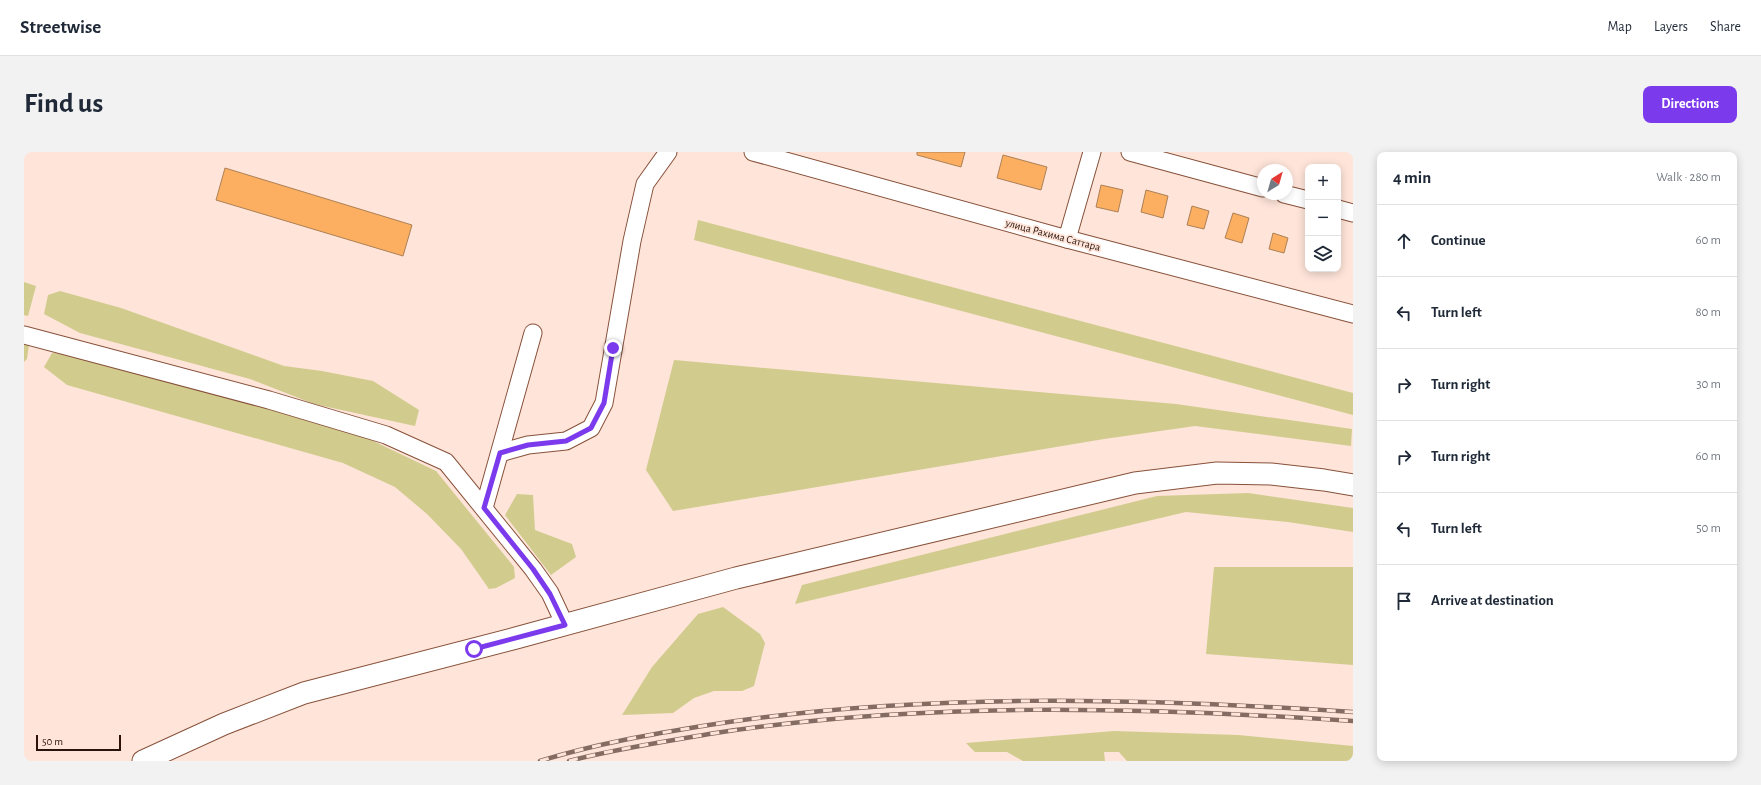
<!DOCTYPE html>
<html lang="en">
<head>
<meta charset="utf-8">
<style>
  :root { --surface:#fff; --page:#f2f2f3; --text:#1f2937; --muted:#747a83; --line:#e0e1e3; --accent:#7c3aed }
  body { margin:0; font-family:"Alegreya Sans",sans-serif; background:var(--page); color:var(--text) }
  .controls { position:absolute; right:12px; top:12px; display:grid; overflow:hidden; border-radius:8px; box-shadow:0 2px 10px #0003 }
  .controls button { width:36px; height:36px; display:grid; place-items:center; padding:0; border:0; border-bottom:1px solid var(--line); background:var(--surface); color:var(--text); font:20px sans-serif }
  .compass { position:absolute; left:1233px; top:12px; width:36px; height:36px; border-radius:50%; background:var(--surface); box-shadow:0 2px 10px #0003; rotate:37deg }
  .scale { position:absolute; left:12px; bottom:10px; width:85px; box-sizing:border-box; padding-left:4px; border:2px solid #29130a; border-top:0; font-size:11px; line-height:14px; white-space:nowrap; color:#29130a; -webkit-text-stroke:3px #fee4d9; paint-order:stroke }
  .stop { position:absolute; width:12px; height:12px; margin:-9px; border:3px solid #7c3aed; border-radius:50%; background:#fff }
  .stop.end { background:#7c3aed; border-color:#fff; box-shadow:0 1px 4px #0008 }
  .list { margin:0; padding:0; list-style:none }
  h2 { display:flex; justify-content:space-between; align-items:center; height:52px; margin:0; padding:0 16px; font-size:17px }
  h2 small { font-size:13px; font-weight:400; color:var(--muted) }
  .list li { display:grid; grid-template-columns:26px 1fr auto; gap:12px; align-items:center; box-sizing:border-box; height:72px; padding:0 16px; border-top:1px solid var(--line) }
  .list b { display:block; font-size:15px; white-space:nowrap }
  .list em { font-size:13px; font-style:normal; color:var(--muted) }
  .icon { flex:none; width:22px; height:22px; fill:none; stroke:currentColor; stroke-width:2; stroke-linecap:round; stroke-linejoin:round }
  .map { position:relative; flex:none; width:1329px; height:609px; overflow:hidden; border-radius:8px }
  header { display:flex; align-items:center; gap:24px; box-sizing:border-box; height:56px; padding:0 20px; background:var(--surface); border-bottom:1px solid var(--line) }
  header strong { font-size:19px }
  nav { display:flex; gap:22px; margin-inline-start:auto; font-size:14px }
  .intro { display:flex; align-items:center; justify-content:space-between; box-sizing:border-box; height:96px; padding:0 24px }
  h1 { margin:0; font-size:28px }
  .button { padding:10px 18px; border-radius:8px; background:var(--accent); color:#fff; font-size:14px; font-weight:700 }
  main { display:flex; gap:24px; padding:0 24px }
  aside { flex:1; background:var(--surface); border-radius:8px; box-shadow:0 2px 10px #0003 }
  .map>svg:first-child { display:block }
  .green { fill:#d1cc8d }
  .building { fill:#fcae61; stroke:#ad8056 }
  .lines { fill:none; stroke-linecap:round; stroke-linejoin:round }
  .minor-casing { stroke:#87513a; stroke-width:19 }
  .major-casing { stroke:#87513a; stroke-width:23 }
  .minor { stroke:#fff; stroke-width:17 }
  .major { stroke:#fff; stroke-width:21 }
  .rail-casing { stroke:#846c62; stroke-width:4.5 }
  .rail { stroke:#fee4d9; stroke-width:3; stroke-dasharray:9; stroke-linecap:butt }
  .route { stroke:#7c3aed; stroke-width:5 }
  .labels { text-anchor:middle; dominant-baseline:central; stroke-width:3.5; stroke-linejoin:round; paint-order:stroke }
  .street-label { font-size:11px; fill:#29130a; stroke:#fee4d9 }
</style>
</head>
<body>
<header>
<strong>Streetwise</strong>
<nav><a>Map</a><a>Layers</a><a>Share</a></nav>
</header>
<div class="intro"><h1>Find us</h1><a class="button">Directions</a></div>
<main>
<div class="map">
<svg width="1329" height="609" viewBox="0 0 1329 609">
  <rect width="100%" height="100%" fill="#fee4d9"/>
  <g class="green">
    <polygon points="674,68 1329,241 1329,263 670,88"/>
    <polygon points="0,130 12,134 4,164 0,163"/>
    <polygon points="36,139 97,156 260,214 298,219 349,229 395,258 391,274 290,252 226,227 56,181 20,162 24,143"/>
    <polygon points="0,192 5,193 3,207 0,210"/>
    <polygon points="28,201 42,202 220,250 345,287 412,319 490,415 491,426 472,436 465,437 437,397 403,362 371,335 319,311 43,233 20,215"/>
    <polygon points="650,208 1152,252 1328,277 1327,294 1171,274 1080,287 649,359 622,318"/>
    <polygon points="1224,341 1329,356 1329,380 1264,370 1162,360 771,452 778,433 1133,344"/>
    <polygon points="493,342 509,343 511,378 548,392 552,405 527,423 481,363"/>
    <polygon points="1190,415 1329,415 1329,513 1182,502"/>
    <polygon points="699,455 736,482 741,491 730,534 718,539 690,539 670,546 649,561 598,563 628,515 674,462"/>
    <polygon points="1090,579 1214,583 1329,594 1329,609 1103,609 1095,600 1080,600 1081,609 999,609 983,600 951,600 942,591"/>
  </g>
  <g class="building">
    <polygon points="893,0 941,0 937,15 893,3"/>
    <polygon points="979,3 1023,15 1017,38 973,26"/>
    <polygon points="201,16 388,73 379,104 192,48"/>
    <polygon points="1077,33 1099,38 1094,60 1072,55"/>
    <polygon points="1122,38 1144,44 1139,66 1117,60"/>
    <polygon points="1168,54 1185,59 1180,77 1163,73"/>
    <polygon points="1209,61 1225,66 1218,91 1201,86"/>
    <polygon points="1249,81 1264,86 1260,101 1245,97"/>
  </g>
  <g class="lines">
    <defs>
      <g id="minor">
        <polyline points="729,0 1043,87 1329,162"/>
        <polyline points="1106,0 1239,36"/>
        <polyline points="1260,42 1284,48"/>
        <polyline points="1314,57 1329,61"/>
        <polyline points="1043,87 1068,0"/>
        <polyline points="0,183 245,248 362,283 422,310 509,417 526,441 541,473"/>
        <polyline points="476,301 504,293 542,289 567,276 580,251 608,89 621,32 644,0"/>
        <polyline points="460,356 509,181"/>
      </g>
      <polyline id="major" points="119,609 200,572 280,541 492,486 712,426 1111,331 1193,321 1247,322 1300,328 1329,333"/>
    </defs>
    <use href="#minor" class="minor-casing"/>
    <use href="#major" class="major-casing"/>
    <use href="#minor" class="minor"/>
    <use href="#major" class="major"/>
    <defs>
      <g id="rail">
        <path d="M516 609C571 592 628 582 685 573 897 540 1115 546 1329 560"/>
        <path d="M545 609C591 597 639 590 685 582 897 549 1115 555 1329 569"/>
      </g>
    </defs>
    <use href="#rail" class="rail-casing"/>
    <use href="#rail" class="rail"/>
  </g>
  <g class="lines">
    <polyline class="route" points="450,497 541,473 526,442 509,417 460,356 476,301 504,293 542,289 567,276 580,251 589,196"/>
  </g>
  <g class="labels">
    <g class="street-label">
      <text transform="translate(1029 83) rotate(15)">улица Рахима Саттара</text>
    </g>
  </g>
</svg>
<div class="controls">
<button>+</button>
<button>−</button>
<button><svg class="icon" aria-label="layers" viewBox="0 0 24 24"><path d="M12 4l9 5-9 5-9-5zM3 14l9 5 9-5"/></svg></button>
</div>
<svg class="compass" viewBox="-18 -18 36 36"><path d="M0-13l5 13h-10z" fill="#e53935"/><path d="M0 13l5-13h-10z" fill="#747a83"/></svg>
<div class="scale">50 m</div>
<div class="stop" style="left:450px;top:497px"></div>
<div class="stop end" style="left:589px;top:196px"></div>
</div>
<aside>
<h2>4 min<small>Walk · 280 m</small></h2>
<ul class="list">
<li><svg class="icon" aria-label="ahead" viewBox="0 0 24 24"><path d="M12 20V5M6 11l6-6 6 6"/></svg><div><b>Continue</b></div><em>60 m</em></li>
<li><svg class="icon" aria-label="left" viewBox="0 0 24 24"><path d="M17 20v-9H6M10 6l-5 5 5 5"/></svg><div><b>Turn left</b></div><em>80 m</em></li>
<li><svg class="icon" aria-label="right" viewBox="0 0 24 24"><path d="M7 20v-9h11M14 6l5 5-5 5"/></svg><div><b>Turn right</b></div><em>30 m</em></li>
<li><svg class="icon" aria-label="right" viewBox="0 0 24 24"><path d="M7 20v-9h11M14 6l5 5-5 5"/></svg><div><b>Turn right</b></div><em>60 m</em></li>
<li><svg class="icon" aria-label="left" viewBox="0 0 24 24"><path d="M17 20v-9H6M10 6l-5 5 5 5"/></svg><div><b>Turn left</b></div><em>50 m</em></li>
<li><svg class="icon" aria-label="arrive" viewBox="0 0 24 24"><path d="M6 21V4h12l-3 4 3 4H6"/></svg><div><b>Arrive at destination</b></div></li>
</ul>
</aside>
</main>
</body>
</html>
